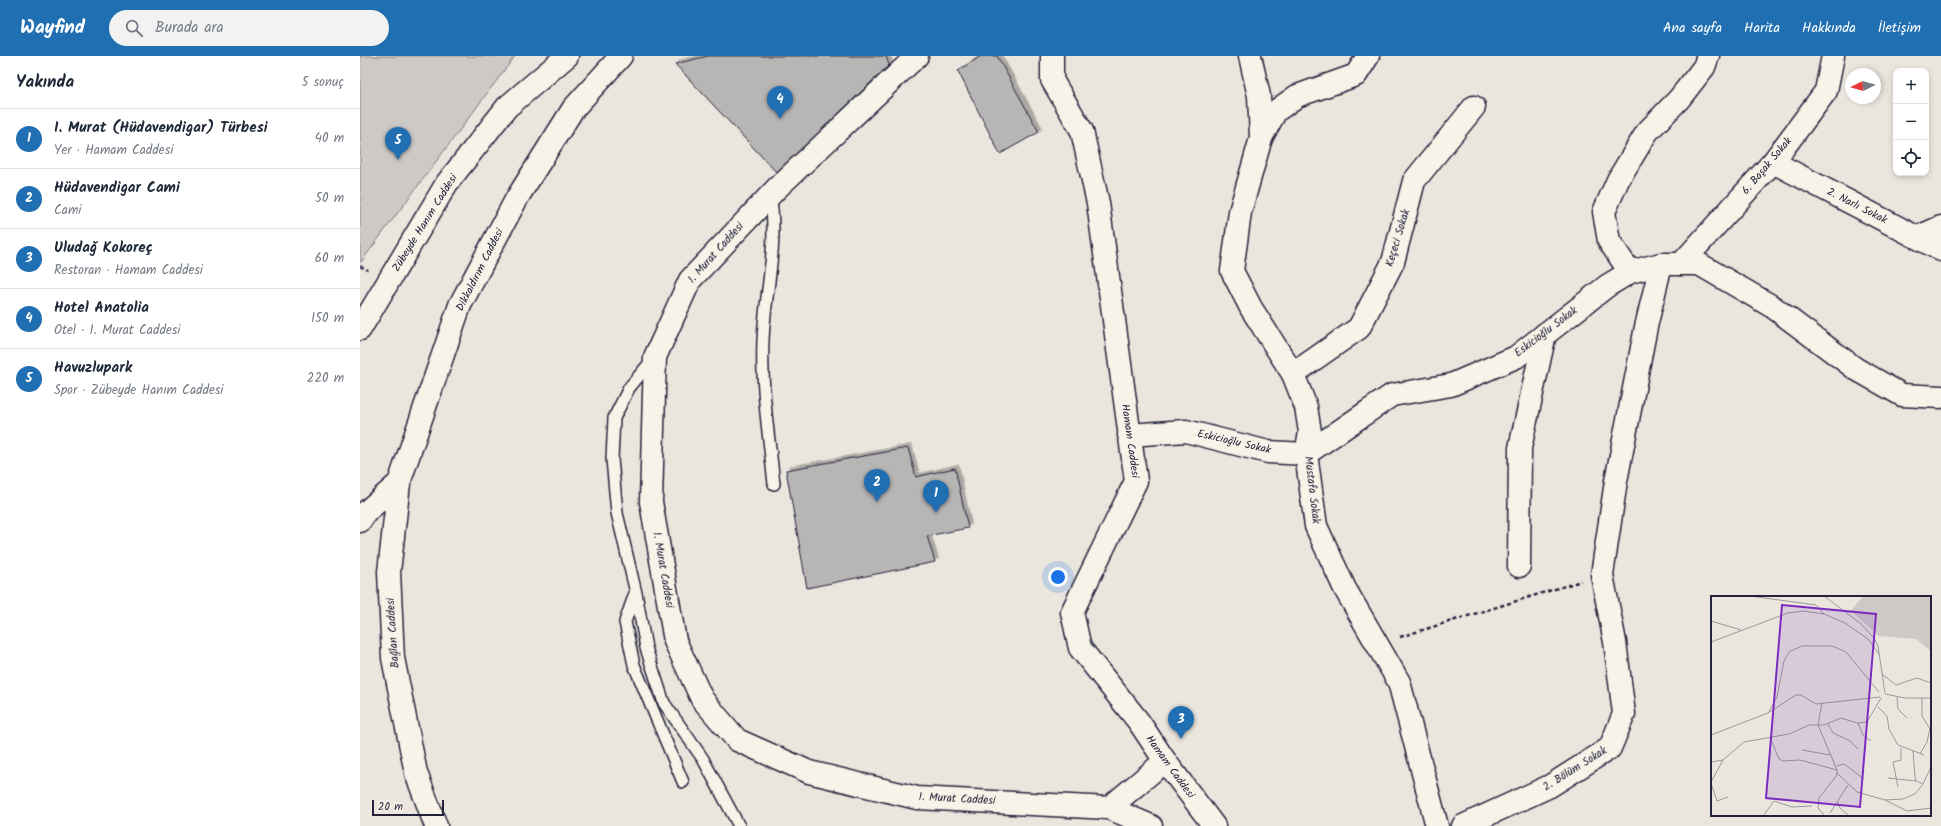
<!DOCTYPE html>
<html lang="tr">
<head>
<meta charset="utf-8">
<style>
  :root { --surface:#fff; --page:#f2f2f3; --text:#1f2937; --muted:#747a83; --line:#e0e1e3; --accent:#1f6fb2 }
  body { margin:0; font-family:Kalam,sans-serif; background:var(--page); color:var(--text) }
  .controls { position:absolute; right:12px; top:12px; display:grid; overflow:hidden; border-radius:8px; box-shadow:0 2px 6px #0003 }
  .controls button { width:36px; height:36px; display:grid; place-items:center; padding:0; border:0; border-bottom:1px solid var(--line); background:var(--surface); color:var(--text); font:20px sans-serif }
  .compass { position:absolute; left:1485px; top:12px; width:36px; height:36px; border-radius:50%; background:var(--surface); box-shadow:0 2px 6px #0003; rotate:265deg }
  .scale { position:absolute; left:12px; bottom:10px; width:72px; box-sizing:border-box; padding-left:4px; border:2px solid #22223b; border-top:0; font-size:11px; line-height:14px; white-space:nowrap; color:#22223b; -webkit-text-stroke:3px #f7f3e8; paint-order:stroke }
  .you { position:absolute; left:698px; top:521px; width:14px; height:14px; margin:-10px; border:3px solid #fff; border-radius:50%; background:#1a73e8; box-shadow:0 0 0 6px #1a73e833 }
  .badge { display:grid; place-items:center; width:26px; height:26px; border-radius:50%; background:var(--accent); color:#fff; font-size:13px; font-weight:700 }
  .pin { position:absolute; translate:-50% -33px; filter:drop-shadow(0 1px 2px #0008) }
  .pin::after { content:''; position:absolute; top:21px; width:14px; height:12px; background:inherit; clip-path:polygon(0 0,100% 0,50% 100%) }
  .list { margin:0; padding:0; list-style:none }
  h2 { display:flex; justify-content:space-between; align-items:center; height:52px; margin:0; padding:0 16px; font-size:17px }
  h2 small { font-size:13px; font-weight:400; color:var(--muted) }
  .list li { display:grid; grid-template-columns:26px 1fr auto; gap:12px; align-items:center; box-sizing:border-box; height:60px; padding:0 16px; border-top:1px solid var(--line) }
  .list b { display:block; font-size:15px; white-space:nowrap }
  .list p { margin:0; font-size:13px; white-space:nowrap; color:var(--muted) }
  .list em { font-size:13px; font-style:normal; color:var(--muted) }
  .icon { flex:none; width:22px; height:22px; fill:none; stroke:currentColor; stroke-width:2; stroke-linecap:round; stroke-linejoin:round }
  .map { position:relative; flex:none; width:1581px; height:770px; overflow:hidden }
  header { display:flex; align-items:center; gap:24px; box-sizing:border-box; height:56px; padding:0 20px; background:var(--accent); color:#fff }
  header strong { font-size:19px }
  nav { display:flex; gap:22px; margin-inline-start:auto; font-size:14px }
  .search { width:280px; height:36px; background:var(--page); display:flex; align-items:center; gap:10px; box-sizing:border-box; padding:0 14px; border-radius:22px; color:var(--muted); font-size:15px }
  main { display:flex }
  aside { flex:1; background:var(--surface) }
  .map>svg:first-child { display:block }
  .green { fill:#cdc9c6; stroke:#787680 }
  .building { fill:#b8b6b5; stroke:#22223b; filter:url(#shadow) }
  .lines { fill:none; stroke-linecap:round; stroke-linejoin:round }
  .service-casing { stroke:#22223b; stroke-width:14 }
  .minor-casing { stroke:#22223b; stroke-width:25 }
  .tertiary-casing { stroke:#22223b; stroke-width:25 }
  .secondary-casing { stroke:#22223b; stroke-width:25 }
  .path { stroke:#22223b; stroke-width:2.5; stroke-dasharray:4 3; stroke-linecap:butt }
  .service { stroke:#f7f3e8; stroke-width:11 }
  .minor { stroke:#f7f3e8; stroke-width:22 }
  .tertiary { stroke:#f7f3e8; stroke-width:22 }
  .secondary { stroke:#f7f3e8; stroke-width:22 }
  .labels { text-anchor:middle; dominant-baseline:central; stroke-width:4; stroke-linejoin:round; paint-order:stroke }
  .street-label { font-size:11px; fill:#22223b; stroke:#f7f3e8 }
  .inset-road { fill:none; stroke:#9a989d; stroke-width:1 }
  .view { fill:#7b2cbf; fill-opacity:0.15; stroke:#7b2cbf; stroke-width:2 }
  .inset-edge { fill:none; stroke:#22223b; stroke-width:2 }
</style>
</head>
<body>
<header>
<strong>Wayfind</strong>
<div class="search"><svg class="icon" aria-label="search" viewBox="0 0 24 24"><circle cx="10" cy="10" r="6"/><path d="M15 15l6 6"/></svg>Burada ara</div>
<nav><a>Ana sayfa</a><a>Harita</a><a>Hakkında</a><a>İletişim</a></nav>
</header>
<main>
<aside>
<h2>Yakında<small>5 sonuç</small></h2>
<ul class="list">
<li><span class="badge">1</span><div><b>I. Murat (Hüdavendigar) Türbesi</b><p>Yer · Hamam Caddesi</p></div><em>40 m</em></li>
<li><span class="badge">2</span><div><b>Hüdavendigar Cami</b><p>Cami</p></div><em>50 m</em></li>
<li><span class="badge">3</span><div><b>Uludağ Kokoreç</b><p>Restoran · Hamam Caddesi</p></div><em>60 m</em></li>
<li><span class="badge">4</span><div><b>Hotel Anatolia</b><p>Otel · 1. Murat Caddesi</p></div><em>150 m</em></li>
<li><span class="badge">5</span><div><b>Havuzlupark</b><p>Spor · Zübeyde Hanım Caddesi</p></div><em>220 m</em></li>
</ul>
</aside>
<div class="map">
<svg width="1581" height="770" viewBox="0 0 1581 770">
  <defs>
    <filter id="shadow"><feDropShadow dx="3.5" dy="-3.5" stdDeviation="0" flood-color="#0004"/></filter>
  </defs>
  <rect width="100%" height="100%" fill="#eae6de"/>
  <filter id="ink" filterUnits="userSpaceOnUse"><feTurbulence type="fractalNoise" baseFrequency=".025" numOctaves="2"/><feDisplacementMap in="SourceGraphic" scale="8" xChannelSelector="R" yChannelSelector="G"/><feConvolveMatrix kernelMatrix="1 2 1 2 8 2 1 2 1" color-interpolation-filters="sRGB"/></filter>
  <g filter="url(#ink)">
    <polygon class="green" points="0,0 155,0 1,206 0,206"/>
    <g class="building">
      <polygon points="348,0 526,0 529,9 417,117 315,8"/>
      <polygon points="621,0 637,0 679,76 640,98 598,15"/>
      <polygon points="548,392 556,421 595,412 608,472 567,480 575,506 447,532 426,414"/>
    </g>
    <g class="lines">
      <defs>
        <g id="service">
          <path d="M410 139C419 188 405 235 403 284 401 332 409 380 414 428"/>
          <polyline points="293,303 269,332 254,362 252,403 257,457 276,537 286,592 304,647 343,703 379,770"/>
          <polyline points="275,537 265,566 274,609 323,726"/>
        </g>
        <g id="minor">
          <polyline points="890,0 899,40 901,82 880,156 872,215 891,252 933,318 946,351 950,376 946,398 956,470 985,533 1039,626 1077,770"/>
          <polyline points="901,82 916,55 937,40 996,19 1008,0"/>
          <polyline points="1413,106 1581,194"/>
          <polyline points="1558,181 1581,171"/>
          <polyline points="1321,208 1413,106 1466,35 1473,0"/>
          <polyline points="1270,216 1249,185 1244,156 1258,124 1287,76 1319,43 1344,11 1348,0"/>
          <polyline points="933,318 999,272 1033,206 1054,125 1114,51"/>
          <polyline points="769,379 826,375 908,396 946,398 1032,339 1091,329 1156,301 1247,230 1270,216 1301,208 1339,208 1413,251 1496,313 1542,339 1581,341"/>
          <polyline points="1159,510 1160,392 1185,278"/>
          <polyline points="1103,770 1190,730 1250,692 1264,658 1255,586 1242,519 1256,425 1286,271 1301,208"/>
        </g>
        <polyline id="tertiary" points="39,427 29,516 33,602 56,717 76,770"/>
        <g id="secondary">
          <polyline points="557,0 417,132 330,224 295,301 291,446 315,585 342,643 377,684 449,716 557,742 749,752 791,770"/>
          <polyline points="692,0 692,24 722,75 738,147 776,425 712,556 720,592 779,666 805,705 854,770"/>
          <polyline points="0,273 87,127 147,51 207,0"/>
          <polyline points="0,465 6,456 39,427 100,249 157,142 213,53 261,0"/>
          <polyline points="749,752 805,705"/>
        </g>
      </defs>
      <use href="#service" class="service-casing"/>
      <use href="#minor" class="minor-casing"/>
      <use href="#tertiary" class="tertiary-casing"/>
      <use href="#secondary" class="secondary-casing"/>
      <g class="path">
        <polyline points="0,210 8,214"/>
        <polyline points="1040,581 1221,525"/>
      </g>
      <use href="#service" class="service"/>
      <use href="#minor" class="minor"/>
      <use href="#tertiary" class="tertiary"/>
      <use href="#secondary" class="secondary"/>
    </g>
  </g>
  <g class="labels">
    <g class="street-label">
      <text transform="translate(1407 110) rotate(-50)">6. Başak Sokak</text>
      <text transform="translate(1497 150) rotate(27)">2. Narlı Sokak</text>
      <text transform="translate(65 167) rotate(-58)">Zübeyde Hanım Caddesi</text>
      <text transform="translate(1038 182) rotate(-73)">Keçeci Sokak</text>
      <text transform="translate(356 197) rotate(-48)">1. Murat Caddesi</text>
      <text transform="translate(120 214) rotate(-63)">Dikkaldırım Caddesi</text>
      <text transform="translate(1186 276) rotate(-37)">Eskicioğlu Sokak</text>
      <text transform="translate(770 385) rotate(82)">Hamam Caddesi</text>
      <text transform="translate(874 386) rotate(13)">Eskicioğlu Sokak</text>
      <text transform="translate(952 434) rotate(83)">Mustafa Sokak</text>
      <text transform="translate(303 514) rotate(80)">1. Murat Caddesi</text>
      <text transform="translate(33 577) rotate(-94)">Bağlan Caddesi</text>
      <text transform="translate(810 711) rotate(54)">Hamam Caddesi</text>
      <text transform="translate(1215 713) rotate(-32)">2. Bölüm Sokak</text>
      <text transform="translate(597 743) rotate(3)">1. Murat Caddesi</text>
    </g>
  </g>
  <g transform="translate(1351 540)">
    <rect width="220" height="220" fill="#eae6de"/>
    <path d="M152 0H220V55L205 43 168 40 140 15Z" fill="#cdc9c6"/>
    <path class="inset-road" d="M39 0 105 9 113 18 134 27 157 43 168 58M113 0 149 27 163 42 167 50 174 97M0 25 30 34M0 46 77 17 92 15 113 18M171 78 185 89 206 82 220 87M174 98 194 102H220M186 101 187 113 196 122M211 102V120L220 135M111 107 107 129 126 174V179L108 202 107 212 114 220M167 111 176 120 178 133 187 149 213 159M58 116 66 101 73 65 78 56 91 50H121L135 56 168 96M147 127 152 139 160 145M117 128 122 137 139 145 147 153M0 139 57 117 85 99H90L105 108 169 101M59 141 68 163 72 165 89 164 126 174M91 154 119 159M202 154 204 181 205 185 212 188M209 158 216 146 219 133M0 166 12 164 33 146 78 138 98 129H113L130 122 146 127 156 126 170 102M126 170 133 168 153 183M126 177 146 196 174 204 196 215 220 212M177 182 205 185M0 186 12 164M0 187 6 205 17 201M187 191 182 166 190 164V152M174 204 192 203 204 198 212 188 220 171M127 206 129 212 138 220M119 217 137 189M52 220 63 205 81 211 101 210"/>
    <path class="view" d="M71 9 165 18 149 211 55 202Z"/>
    <rect width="220" height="220" class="inset-edge"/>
  </g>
</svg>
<div class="controls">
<button>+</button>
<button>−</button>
<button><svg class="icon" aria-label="locate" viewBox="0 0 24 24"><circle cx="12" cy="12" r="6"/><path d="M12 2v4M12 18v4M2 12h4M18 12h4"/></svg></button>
</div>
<svg class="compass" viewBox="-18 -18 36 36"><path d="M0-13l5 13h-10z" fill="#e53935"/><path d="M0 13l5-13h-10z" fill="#747a83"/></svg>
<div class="scale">20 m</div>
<div class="you"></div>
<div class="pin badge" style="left:576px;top:457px">1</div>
<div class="pin badge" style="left:517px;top:446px">2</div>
<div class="pin badge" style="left:821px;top:683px">3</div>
<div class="pin badge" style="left:420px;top:63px">4</div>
<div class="pin badge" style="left:38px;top:104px">5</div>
</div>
</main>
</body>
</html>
